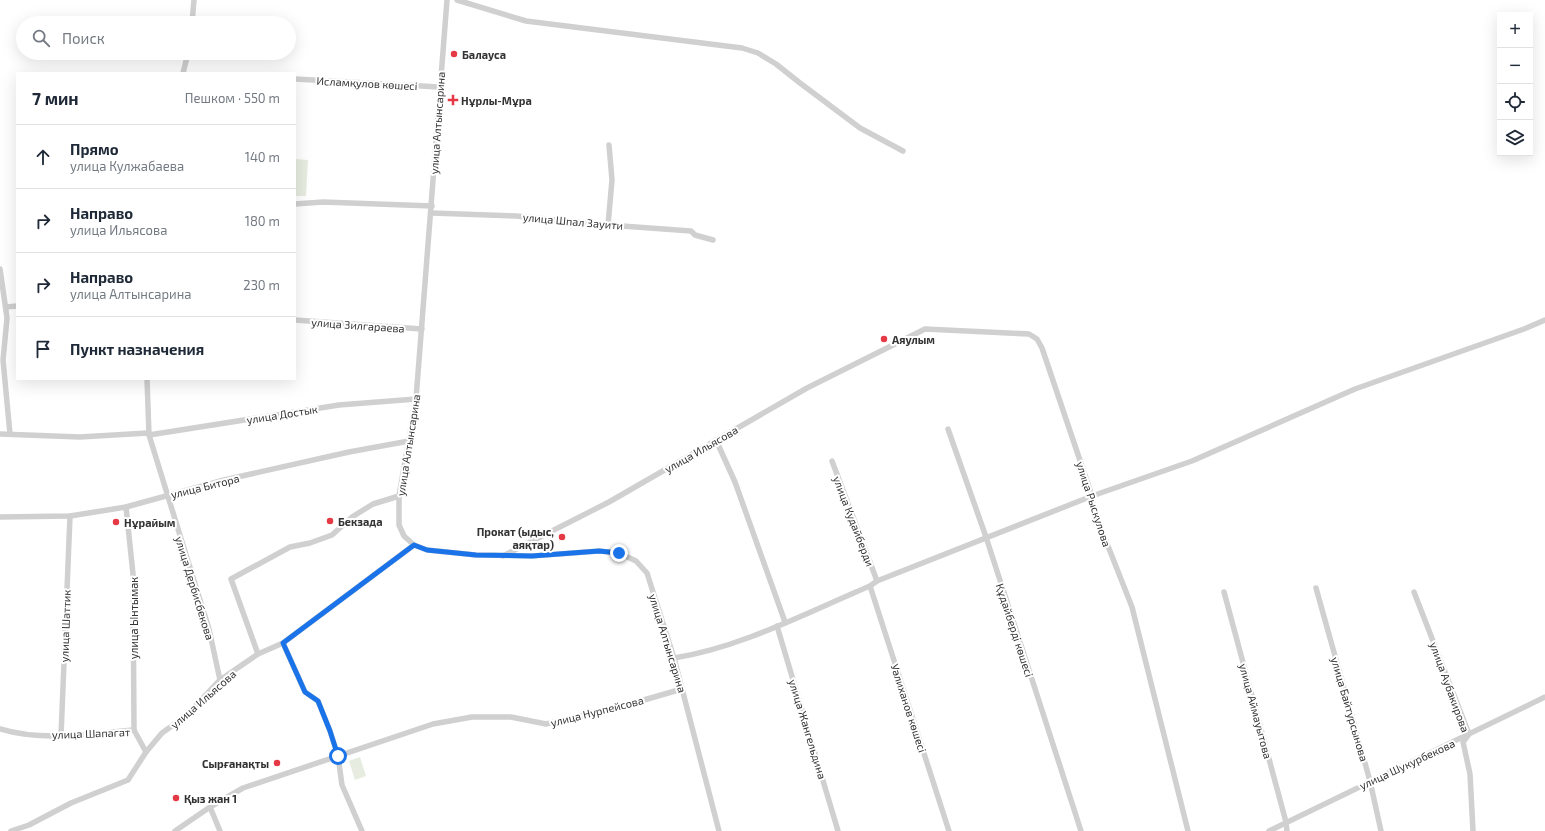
<!DOCTYPE html>
<html lang="ru">
<head>
<meta charset="utf-8">
<style>
  :root { --surface:#fff; --page:#f2f2f3; --text:#1f2937; --muted:#747a83; --line:#e0e1e3 }
  body { margin:0; font-family:"Exo 2",sans-serif; background:var(--page); color:var(--text) }
  .controls { position:absolute; right:12px; top:12px; display:grid; overflow:hidden; border-radius:0px; box-shadow:0 4px 16px #0002 }
  .controls button { width:36px; height:36px; display:grid; place-items:center; padding:0; border:0; border-bottom:1px solid var(--line); background:var(--surface); color:var(--text); font:20px sans-serif }
  .stop { position:absolute; width:12px; height:12px; margin:-9px; border:3px solid #1a73e8; border-radius:50%; background:#fff }
  .stop.end { background:#1a73e8; border-color:#fff; box-shadow:0 1px 4px #0008 }
  .list { margin:0; padding:0; list-style:none }
  h2 { display:flex; justify-content:space-between; align-items:center; height:52px; margin:0; padding:0 16px; font-size:17px }
  h2 small { font-size:13px; font-weight:400; color:var(--muted) }
  .list li { display:grid; grid-template-columns:26px 1fr auto; gap:12px; align-items:center; box-sizing:border-box; height:64px; padding:0 16px; border-top:1px solid var(--line) }
  .list b { display:block; font-size:15px; white-space:nowrap }
  .list p { margin:0; font-size:13px; white-space:nowrap; color:var(--muted) }
  .list em { font-size:13px; font-style:normal; color:var(--muted) }
  .icon { flex:none; width:22px; height:22px; fill:none; stroke:currentColor; stroke-width:2; stroke-linecap:round; stroke-linejoin:round }
  .map { position:relative; flex:none; width:1545px; height:831px; overflow:hidden }
  .search { position:absolute; background:var(--surface); box-shadow:0 4px 16px #0002; left:16px; top:16px; width:280px; height:44px; display:flex; align-items:center; gap:10px; box-sizing:border-box; padding:0 14px; border-radius:22px; color:var(--muted); font-size:15px }
  .panel { position:absolute; background:var(--surface); box-shadow:0 4px 16px #0002; left:16px; top:72px; width:280px; height:308px; border-radius:0px }
  .map>svg:first-child { display:block }
  .green { fill:#e6ecdf }
  .lines { fill:none; stroke-linecap:round; stroke-linejoin:round }
  .minor { stroke:#d0d0d0; stroke-width:5.5 }
  .route { stroke:#1a73e8; stroke-width:5 }
  .poi-dot { fill:#e63946; stroke:#fff; stroke-width:1.5 }
  .labels { text-anchor:middle; dominant-baseline:central; stroke-width:4; stroke-linejoin:round; paint-order:stroke }
  .poi-label { font-size:11px; font-weight:bold; fill:#333; stroke:#fff; text-anchor:start }
  .street-label { font-size:11px; fill:#333; stroke:#fff }
</style>
</head>
<body>
<div class="map">
<svg width="1545" height="831" viewBox="0 0 1545 831">
  <rect width="100%" height="100%" fill="#fff"/>
  <g class="green">
    <polygon points="295,159 308,160 306,196 295,196"/>
    <polygon points="360,757 366,776 355,780 349,761"/>
  </g>
  <g class="lines">
    <g class="minor">
      <polyline points="447,0 416,399 399,496 399,525 404,536 414,545 427,550 476,555 532,556 599,551 619,553 636,561 647,573 674,658 719,831"/>
      <polyline points="457,0 526,21 742,48 758,53 776,64 800,83 860,128 903,151"/>
      <polyline points="192,23 194,0"/>
      <polyline points="183,73 188,53"/>
      <polyline points="295,79 439,87"/>
      <polyline points="295,204 323,202 432,206"/>
      <polyline points="431,213 516,216 608,225 691,231 695,235 713,240"/>
      <polyline points="608,225 612,180 609,145"/>
      <polyline points="0,269 7,318 3,360 10,434"/>
      <polyline points="6,307 17,306"/>
      <polyline points="295,320 422,329"/>
      <polyline points="147,379 149,435 209,629 220,680"/>
      <polyline points="948,429 986,537 1081,831"/>
      <polyline points="0,434 80,437 148,433"/>
      <polyline points="149,435 339,405 416,399"/>
      <polyline points="716,440 735,482 785,622"/>
      <polyline points="832,461 877,581"/>
      <polyline points="126,507 133,574 134,730"/>
      <polyline points="0,517 70,516 126,507 224,480 349,452 409,441"/>
      <polyline points="503,556 609,502 807,388 925,329 1029,334 1037,339 1042,348 1092,496 1093,508 1132,607 1188,831"/>
      <polyline points="870,586 949,831"/>
      <polyline points="1316,588 1370,781 1381,831"/>
      <polyline points="1224,592 1286,822 1287,831"/>
      <polyline points="1414,592 1469,734 1463,742 1470,774 1473,831"/>
      <polyline points="777,626 838,831"/>
      <polyline points="283,643 305,692 318,701 330,731 338,756 342,785 362,831"/>
      <polyline points="258,654 231,579 290,547 310,543 332,535 352,517 373,504 399,496"/>
      <path d="M674 658C740 648 808 612 870 586L877 581 1092 496 1192 461 1355 389 1524 329 1545 320"/>
      <path d="M0 729C43 742 90 734 134 730L146 752"/>
      <polyline points="61,736 70,516"/>
      <polyline points="210,807 220,831"/>
      <polyline points="11,831 29,825 71,803 128,780 146,752 162,733 187,715 220,680 258,654 283,643 414,545"/>
      <polyline points="175,831 210,807 243,788 433,724 472,717 511,717 546,724 623,706 682,689"/>
      <polyline points="1269,831 1545,697"/>
    </g>
  </g>
  <g class="lines">
    <polyline class="route" points="338,756 330,731 318,701 305,692 283,643 414,545 427,550 476,555 532,556 599,551 619,553"/>
  </g>
  <g class="poi-dot">
    <circle cx="454" cy="54" r="4"/>
    <path d="M451 94h4v4h4v4h-4v4h-4v-4h-4v-4h4z"/>
    <circle cx="884" cy="339" r="4"/>
    <circle cx="330" cy="521" r="4"/>
    <circle cx="116" cy="522" r="4"/>
    <circle cx="562" cy="537" r="4"/>
    <circle cx="277" cy="763" r="4"/>
    <circle cx="176" cy="798" r="4"/>
  </g>
  <g class="labels">
    <g class="poi-label">
      <text x="462" y="54">Балауса</text>
      <text x="461" y="100">Нұрлы-Мұра</text>
      <text x="892" y="339">Аяулым</text>
      <text x="338" y="521">Бекзада</text>
      <text x="124" y="522">Нұрайым</text>
      <text x="554" y="531" text-anchor="end">Прокат (ыдыс,<tspan x="554" dy="13">аяқтар)</tspan></text>
      <text x="269" y="763" text-anchor="end">Сырғанақты</text>
      <text x="184" y="798">Қыз жан 1</text>
    </g>
    <g class="street-label">
      <text transform="translate(367 83) rotate(3)">Исламқулов көшесі</text>
      <text transform="translate(437 123) rotate(-86)">улица Алтынсарина</text>
      <text transform="translate(573 221) rotate(5)">улица Шпал Зауити</text>
      <text transform="translate(358 325) rotate(4)">улица Зилгараева</text>
      <text transform="translate(282 414) rotate(-9)">улица Достык</text>
      <text transform="translate(408 445) rotate(-81)">улица Алтынсарина</text>
      <text transform="translate(701 449) rotate(-30)">улица Ильясова</text>
      <text transform="translate(205 486) rotate(-14)">улица Битора</text>
      <text transform="translate(1094 504) rotate(72)">улица Рыскулова</text>
      <text transform="translate(854 521) rotate(69)">улица Кудайберди</text>
      <text transform="translate(195 588) rotate(73)">улица Дербисбекова</text>
      <text transform="translate(133 618) rotate(-90)">улица Ынтымак</text>
      <text transform="translate(65 626) rotate(-88)">улица Шаттик</text>
      <text transform="translate(1015 630) rotate(72)">Құдайберді көшесі</text>
      <text transform="translate(668 643) rotate(73)">улица Алтынсарина</text>
      <text transform="translate(1450 687) rotate(70)">улица Аубакирова</text>
      <text transform="translate(203 699) rotate(-41)">улица Ильясова</text>
      <text transform="translate(909 708) rotate(72)">Уәлиханов көшесі</text>
      <text transform="translate(1350 709) rotate(74)">улица Байтурсынова</text>
      <text transform="translate(597 711) rotate(-14)">улица Нурпейсова</text>
      <text transform="translate(1256 711) rotate(75)">улица Аймауытова</text>
      <text transform="translate(808 729) rotate(73)">улица Жангельдина</text>
      <text transform="translate(91 733) rotate(-2)">улица Шапагат</text>
      <text transform="translate(1407 764) rotate(-25)">улица Шукурбекова</text>
    </g>
  </g>
</svg>
<div class="controls">
<button>+</button>
<button>−</button>
<button><svg class="icon" aria-label="locate" viewBox="0 0 24 24"><circle cx="12" cy="12" r="6"/><path d="M12 2v4M12 18v4M2 12h4M18 12h4"/></svg></button>
<button><svg class="icon" aria-label="layers" viewBox="0 0 24 24"><path d="M12 4l9 5-9 5-9-5zM3 14l9 5 9-5"/></svg></button>
</div>
<div class="stop" style="left:338px;top:756px"></div>
<div class="stop end" style="left:619px;top:553px"></div>
<div class="search"><svg class="icon" aria-label="search" viewBox="0 0 24 24"><circle cx="10" cy="10" r="6"/><path d="M15 15l6 6"/></svg>Поиск</div>
<section class="panel">
<h2>7 мин<small>Пешком · 550 m</small></h2>
<ul class="list">
<li><svg class="icon" aria-label="ahead" viewBox="0 0 24 24"><path d="M12 20V5M6 11l6-6 6 6"/></svg><div><b>Прямо</b><p>улица Кулжабаева</p></div><em>140 m</em></li>
<li><svg class="icon" aria-label="right" viewBox="0 0 24 24"><path d="M7 20v-9h11M14 6l5 5-5 5"/></svg><div><b>Направо</b><p>улица Ильясова</p></div><em>180 m</em></li>
<li><svg class="icon" aria-label="right" viewBox="0 0 24 24"><path d="M7 20v-9h11M14 6l5 5-5 5"/></svg><div><b>Направо</b><p>улица Алтынсарина</p></div><em>230 m</em></li>
<li><svg class="icon" aria-label="arrive" viewBox="0 0 24 24"><path d="M6 21V4h12l-3 4 3 4H6"/></svg><div><b>Пункт назначения</b></div></li>
</ul>
</section>
</div>
</body>
</html>
